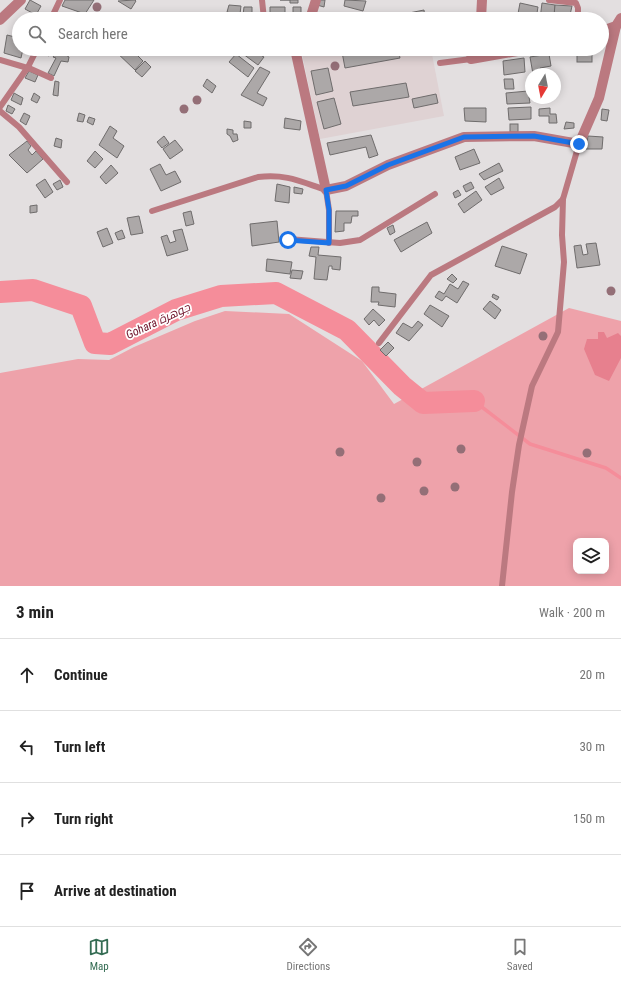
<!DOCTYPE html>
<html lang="en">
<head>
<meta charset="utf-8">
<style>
  :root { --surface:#fff; --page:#f6f6f6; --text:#222; --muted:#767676; --line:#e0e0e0; --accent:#346c53 }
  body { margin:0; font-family:"Roboto Condensed",Cairo,sans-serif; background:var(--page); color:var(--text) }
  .controls { position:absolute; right:12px; bottom:12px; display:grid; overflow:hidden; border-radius:8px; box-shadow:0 2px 10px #0003 }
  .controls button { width:36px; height:36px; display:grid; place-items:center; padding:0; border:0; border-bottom:1px solid var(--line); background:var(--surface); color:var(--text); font:20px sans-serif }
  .compass { position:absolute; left:525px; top:68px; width:36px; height:36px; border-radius:50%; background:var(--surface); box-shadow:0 2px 10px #0003; rotate:190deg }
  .stop { position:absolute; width:12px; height:12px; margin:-9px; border:3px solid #1a73e8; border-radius:50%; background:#fff }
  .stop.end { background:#1a73e8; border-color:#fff; box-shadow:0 1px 4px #0008 }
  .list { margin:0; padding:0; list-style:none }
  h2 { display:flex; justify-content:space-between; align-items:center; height:52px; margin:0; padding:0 16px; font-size:17px }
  h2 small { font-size:13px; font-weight:400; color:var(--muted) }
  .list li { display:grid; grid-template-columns:26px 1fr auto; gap:12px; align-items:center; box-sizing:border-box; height:72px; padding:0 16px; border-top:1px solid var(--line) }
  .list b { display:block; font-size:15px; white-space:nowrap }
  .list em { font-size:13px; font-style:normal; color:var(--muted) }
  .icon { flex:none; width:22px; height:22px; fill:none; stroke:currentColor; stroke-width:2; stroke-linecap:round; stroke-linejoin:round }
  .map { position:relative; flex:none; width:621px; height:586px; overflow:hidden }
  .search { position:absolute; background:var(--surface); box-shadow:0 2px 10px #0003; left:12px; right:12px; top:12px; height:44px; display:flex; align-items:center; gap:10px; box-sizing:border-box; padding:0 14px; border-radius:22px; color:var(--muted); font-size:15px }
  .sheet { height:340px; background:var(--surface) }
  nav { display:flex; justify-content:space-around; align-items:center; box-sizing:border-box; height:56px; border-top:1px solid var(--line); background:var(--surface); font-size:11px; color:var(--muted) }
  nav a { display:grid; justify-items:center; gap:2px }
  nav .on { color:var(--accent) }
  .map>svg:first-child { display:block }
  .built { fill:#dfd2d3 }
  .green { fill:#eea2aa; fill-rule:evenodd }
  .forest { fill:#e7808e }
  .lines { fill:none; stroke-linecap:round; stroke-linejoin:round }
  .stream { stroke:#f58d9a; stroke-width:3.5 }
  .river { stroke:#f58d9a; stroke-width:22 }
  .building { fill:#aca8a8; stroke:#6f6c6c }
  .lane { stroke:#bb7980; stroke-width:6 }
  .street { stroke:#bb7980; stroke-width:10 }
  .tree { fill:#946f77 }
  .route { stroke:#1a73e8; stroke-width:5 }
  .labels { text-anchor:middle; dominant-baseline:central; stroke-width:3.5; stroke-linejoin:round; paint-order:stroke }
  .water-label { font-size:12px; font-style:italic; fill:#6d1028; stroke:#fff }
</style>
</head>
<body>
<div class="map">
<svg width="621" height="586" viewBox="0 0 621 586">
  <rect width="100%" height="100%" fill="#e3dfe0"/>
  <g class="built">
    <polygon points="424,10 425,19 382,19 409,13"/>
    <polygon points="301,49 431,49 444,116 320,139"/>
  </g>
  <path class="green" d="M569 308 621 321V586H0V373L78 359 109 360 134 347 195 321 225 311 289 314 362 361 394 404ZM576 541H606V571H576Z"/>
  <polygon class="forest" points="598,332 604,332 607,338 618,333 621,336 621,358 609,381 595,375 584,349 587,339 598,339"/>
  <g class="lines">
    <polyline class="stream" points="474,401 530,444 606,468 621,478"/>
    <polyline class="river" points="0,292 33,290 81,306 95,343 110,344 176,310 221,296 276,293 347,330 402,386 423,403 474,401"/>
  </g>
  <g class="building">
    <polygon points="30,0 41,6 36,15 25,9"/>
    <polygon points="65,0 94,0 85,14 62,6"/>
    <polygon points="135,0 136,1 131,9 118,1"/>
    <polygon points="280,0 298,0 298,3 290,3 290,0"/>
    <polygon points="318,0 325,0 324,7 317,5"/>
    <polygon points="345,0 366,1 363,11 344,6"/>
    <polygon points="520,3 538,7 536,19 517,19"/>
    <polygon points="542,3 555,5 554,19 540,19"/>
    <polygon points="229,5 241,6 240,14 243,15 244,7 252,7 252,15 254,16 254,19 234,19 235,14 227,12"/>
    <polygon points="555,5 572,6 570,15 554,15"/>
    <polygon points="270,7 285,7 285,13 293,13 293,7 301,7 301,17 270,18"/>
    <polygon points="424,10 425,19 410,19 409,13"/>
    <polygon points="7,35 19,38 19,49 23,49 21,58 4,53"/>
    <polygon points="41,49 52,49 49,56 39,51"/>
    <polygon points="53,49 67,49 64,54 69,57 68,62 61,61 54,76 48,73 56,58 53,57 57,52"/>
    <polygon points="113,49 139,49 135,53 143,61 135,70"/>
    <polygon points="240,49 269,49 262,56 264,57 258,65 239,51"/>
    <polygon points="279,49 288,49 287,52"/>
    <polygon points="357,49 398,49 400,58 345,68 342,52"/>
    <rect x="577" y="50" width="15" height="12"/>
    <polygon points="236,54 254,68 248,77 229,62"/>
    <polygon points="549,54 551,66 540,68 540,74 533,74 530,57"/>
    <polygon points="524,58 525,72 504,75 503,61"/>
    <polygon points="145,61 151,67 142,77 135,71"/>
    <polygon points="260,67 270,72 257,93 267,98 263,106 241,95"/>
    <polygon points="328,68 333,91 316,95 311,71"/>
    <polygon points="29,71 38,75 35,82 25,78"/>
    <polygon points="207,79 216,86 212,93 203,86"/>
    <polygon points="504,79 513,79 514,89 505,89"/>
    <polygon points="55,81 59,82 58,96 53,95"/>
    <polygon points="406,83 409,97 353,106 350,92"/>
    <polygon points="528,91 530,103 507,104 506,93"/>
    <polygon points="14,93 23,98 21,105 11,100"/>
    <polygon points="34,93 40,97 37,103 31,100"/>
    <polygon points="436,94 438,103 414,108 412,99"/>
    <polygon points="334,98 341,124 324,129 317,102"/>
    <polygon points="8,105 15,109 12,114 6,111"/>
    <polygon points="531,107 531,119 509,120 508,108"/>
    <polygon points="464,108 486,108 486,122 465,121"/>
    <polygon points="550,108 550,114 556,114 557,123 549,123 549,116 539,116 539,109"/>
    <polygon points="602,109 609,110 607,121 601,120"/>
    <polygon points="24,113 30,116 26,125 20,121"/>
    <polygon points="79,113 85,115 83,122 77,121"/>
    <polygon points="89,117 95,119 93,125 87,122"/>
    <polygon points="285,118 301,121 300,130 284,128"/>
    <polygon points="244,121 251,122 251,128 244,128"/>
    <polygon points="566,122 574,123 574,128 564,129"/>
    <rect x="510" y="124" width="8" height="8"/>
    <polygon points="110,126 117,131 113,138 124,146 117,158 99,145"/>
    <polygon points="227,129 233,130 233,134 237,134 238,140 233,142 230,136 227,134"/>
    <polygon points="371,135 378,155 369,158 366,147 330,155 327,143"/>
    <polygon points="164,136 169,143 162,148 157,142"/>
    <polygon points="588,136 603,137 602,149 586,149"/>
    <polygon points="56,138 62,140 61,148 54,146"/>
    <polygon points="175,140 183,150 170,159 163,149"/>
    <polygon points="27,141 31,146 28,150 32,155 36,151 43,159 27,173 9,155"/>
    <polygon points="474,149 480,163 460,170 455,157"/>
    <polygon points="95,151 103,159 95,168 87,161"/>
    <polygon points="499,163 503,171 484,180 479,174"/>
    <polygon points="160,164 166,175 175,171 181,182 161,191 150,169"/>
    <polygon points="111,165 118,173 106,184 100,177"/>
    <polygon points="499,178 504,188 491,195 485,187"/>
    <polygon points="45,179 53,192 45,198 36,185"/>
    <polygon points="60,180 63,187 57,190 53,184"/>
    <polygon points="471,182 474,188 466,192 463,186"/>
    <polygon points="277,184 290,187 289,203 275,201"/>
    <polygon points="294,187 303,189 302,194 294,193"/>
    <polygon points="458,190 461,195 455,198 453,193"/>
    <polygon points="476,191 482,200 464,213 458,204"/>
    <polygon points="37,205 37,212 30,213 30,206"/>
    <polygon points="191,211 194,224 186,226 183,213"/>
    <polygon points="336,211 358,211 358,216 352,216 351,223 344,223 344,231 335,232"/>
    <polygon points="139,216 143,233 131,235 127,218"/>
    <polygon points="277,221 279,242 252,246 250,224"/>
    <polygon points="427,222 432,233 401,252 394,240"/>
    <polygon points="393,225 395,232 390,235 387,228"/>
    <polygon points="107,228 113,243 103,247 97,232"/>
    <polygon points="182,229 188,250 167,256 161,237 167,235 170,243 176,241 173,231"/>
    <polygon points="122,230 125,238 118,240 115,233"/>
    <polygon points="596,243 600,265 577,268 574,246 581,245 583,255 588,254 586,244"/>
    <polygon points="502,246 527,254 520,274 495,266"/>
    <polygon points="311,247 319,247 318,255 341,257 340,270 332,269 332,266 329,266 327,280 314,279 316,257 309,256"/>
    <polygon points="267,259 292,262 290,274 266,271"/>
    <polygon points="292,270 303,271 301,279 290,278"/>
    <polygon points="452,274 457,279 453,283 447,279"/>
    <polygon points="463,281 469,284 457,303 446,296 442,301 435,297 439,291 444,294 450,284 458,289"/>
    <polygon points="372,287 379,287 379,292 396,294 395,307 378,305 379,302 371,302"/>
    <polygon points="493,294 499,297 497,300 492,297"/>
    <polygon points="490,301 501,310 495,319 483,309"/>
    <polygon points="430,305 449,316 442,327 424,314"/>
    <polygon points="373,309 385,320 379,326 374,320 369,325 364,319"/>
    <polygon points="418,321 423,325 409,341 396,333 403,323 412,328"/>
    <polygon points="388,342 394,348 386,356 380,350"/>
  </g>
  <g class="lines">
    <g class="lane">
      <polyline points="262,0 264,19"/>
      <polyline points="549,0 576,3 578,8 578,19"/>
      <polyline points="51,19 60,0"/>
      <polyline points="0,60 31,69 51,78"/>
      <polyline points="440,63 471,59"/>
      <polyline points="0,107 28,67 37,49"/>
      <polyline points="0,111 19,127 67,182"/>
      <path d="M152 211 258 177C287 174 299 181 326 190L329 210V243"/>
      <polyline points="288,239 340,243 360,240 435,194"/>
      <polyline points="379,343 431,275 555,207 563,199 579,144"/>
      <polyline points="502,586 512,492 519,445 532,386 558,332 564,262 562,235 563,199"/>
    </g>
    <g class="street">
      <polyline points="310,19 316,0"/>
      <polyline points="481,19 482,0"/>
      <polyline points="0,20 21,0"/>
      <polyline points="602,31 616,26 621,18"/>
      <polyline points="295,49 326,190 346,186 388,165 464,137 534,136 579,144 599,98 616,26"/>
      <polyline points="473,49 471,59 529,49"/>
    </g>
  </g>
  <g class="tree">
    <circle cx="97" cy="7" r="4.5"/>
    <circle cx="335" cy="66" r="4.5"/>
    <circle cx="197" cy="100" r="4.5"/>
    <circle cx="184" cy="109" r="4.5"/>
    <circle cx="611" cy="291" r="4.5"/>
    <circle cx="543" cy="336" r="4.5"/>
    <circle cx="461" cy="449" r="4.5"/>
    <circle cx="340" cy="452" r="4.5"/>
    <circle cx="587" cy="453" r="4.5"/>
    <circle cx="417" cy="462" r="4.5"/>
    <circle cx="455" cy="487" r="4.5"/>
    <circle cx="424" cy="491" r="4.5"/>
    <circle cx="381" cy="498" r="4.5"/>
  </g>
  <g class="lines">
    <polyline class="route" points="288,240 329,243 329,210 326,190 346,186 388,165 464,137 534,136 579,144"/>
  </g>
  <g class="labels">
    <g class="water-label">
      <text transform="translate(158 321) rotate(-25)">Gohara جوهرة</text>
    </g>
  </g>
</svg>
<div class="controls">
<button><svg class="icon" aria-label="layers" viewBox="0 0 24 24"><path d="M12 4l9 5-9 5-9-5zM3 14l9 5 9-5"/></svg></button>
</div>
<svg class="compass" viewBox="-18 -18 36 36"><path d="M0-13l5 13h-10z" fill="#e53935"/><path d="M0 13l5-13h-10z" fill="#767676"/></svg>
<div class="stop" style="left:288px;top:240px"></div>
<div class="stop end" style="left:579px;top:144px"></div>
<div class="search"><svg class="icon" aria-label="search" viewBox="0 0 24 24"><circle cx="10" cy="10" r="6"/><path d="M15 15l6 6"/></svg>Search here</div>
</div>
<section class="sheet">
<h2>3 min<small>Walk · 200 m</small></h2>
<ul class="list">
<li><svg class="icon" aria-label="ahead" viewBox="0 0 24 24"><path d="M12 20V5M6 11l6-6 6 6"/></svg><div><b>Continue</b></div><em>20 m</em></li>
<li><svg class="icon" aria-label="left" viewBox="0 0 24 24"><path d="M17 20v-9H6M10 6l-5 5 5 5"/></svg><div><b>Turn left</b></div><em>30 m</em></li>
<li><svg class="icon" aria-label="right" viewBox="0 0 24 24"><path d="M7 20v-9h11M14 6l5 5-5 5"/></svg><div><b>Turn right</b></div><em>150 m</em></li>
<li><svg class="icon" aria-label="arrive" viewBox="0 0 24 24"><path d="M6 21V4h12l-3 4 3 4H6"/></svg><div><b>Arrive at destination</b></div></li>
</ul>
</section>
<nav>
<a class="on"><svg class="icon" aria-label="map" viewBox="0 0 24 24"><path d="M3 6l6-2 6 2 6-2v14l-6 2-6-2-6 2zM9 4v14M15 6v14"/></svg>Map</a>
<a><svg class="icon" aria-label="directions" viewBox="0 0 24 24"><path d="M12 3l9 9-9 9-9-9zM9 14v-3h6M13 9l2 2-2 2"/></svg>Directions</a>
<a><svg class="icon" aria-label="saved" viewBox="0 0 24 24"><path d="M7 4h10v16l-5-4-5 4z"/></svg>Saved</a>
</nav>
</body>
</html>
